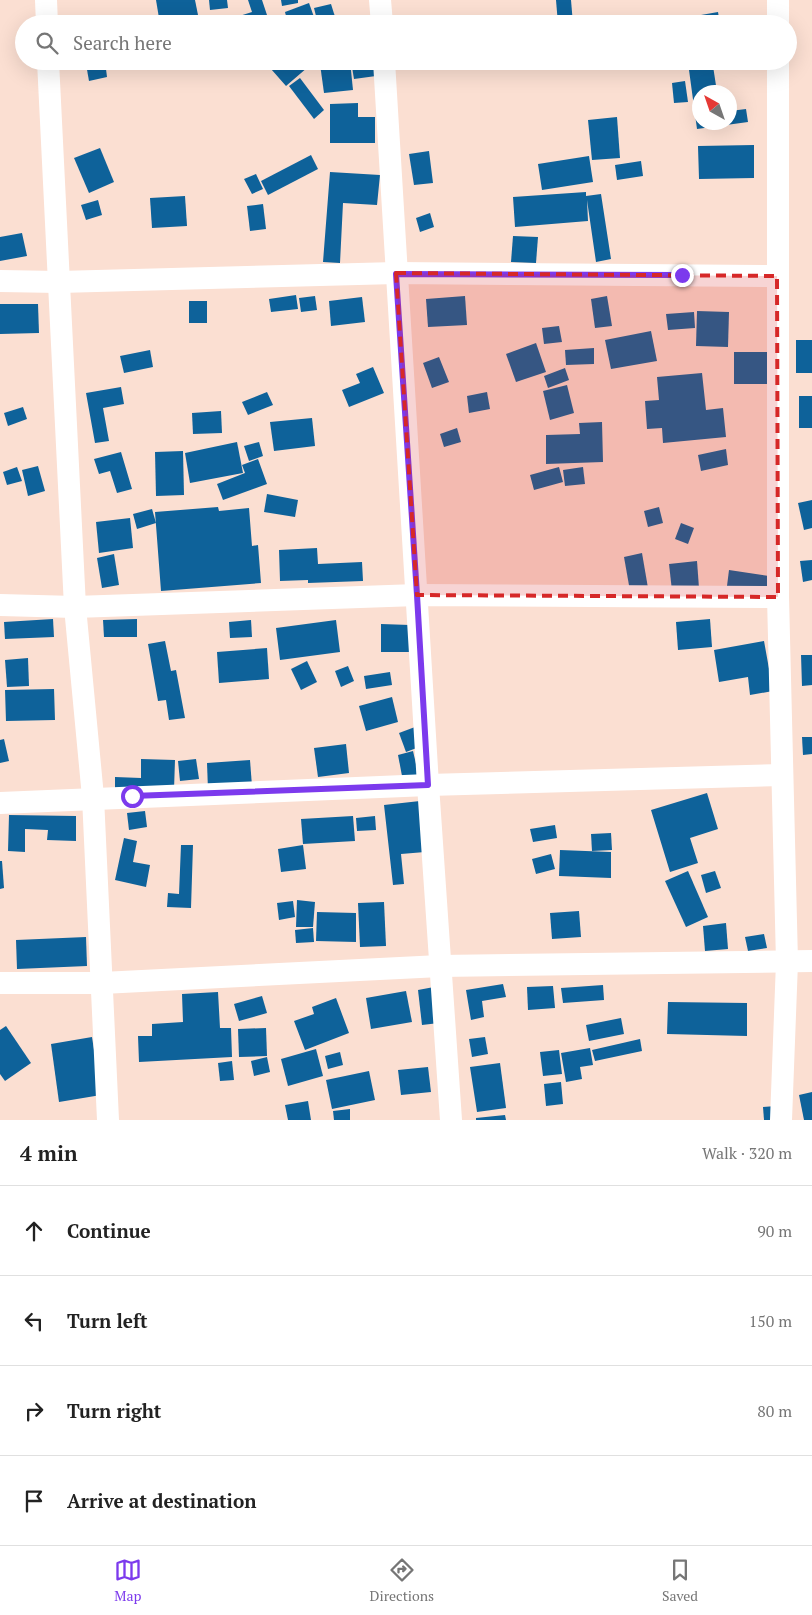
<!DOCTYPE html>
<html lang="en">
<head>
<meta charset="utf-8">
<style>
  :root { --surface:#fff; --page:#f2f2f2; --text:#222; --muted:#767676; --line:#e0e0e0; --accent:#7c3aed }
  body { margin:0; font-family:"PT Serif",serif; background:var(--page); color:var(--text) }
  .compass { position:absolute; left:692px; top:85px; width:45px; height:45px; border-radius:50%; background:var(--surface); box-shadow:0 5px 20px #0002; rotate:320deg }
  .stop { position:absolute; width:15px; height:15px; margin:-11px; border:4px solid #7c3aed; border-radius:50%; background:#fff }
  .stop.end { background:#7c3aed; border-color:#fff; box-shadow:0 1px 5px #0008 }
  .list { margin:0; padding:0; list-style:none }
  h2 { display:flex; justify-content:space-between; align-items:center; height:65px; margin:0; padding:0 20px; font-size:21px }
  h2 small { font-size:16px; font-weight:400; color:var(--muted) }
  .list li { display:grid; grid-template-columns:32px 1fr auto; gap:15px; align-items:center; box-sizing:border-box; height:90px; padding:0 20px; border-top:1px solid var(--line) }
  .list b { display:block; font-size:19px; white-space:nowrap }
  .list em { font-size:16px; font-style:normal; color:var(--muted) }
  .icon { flex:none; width:28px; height:28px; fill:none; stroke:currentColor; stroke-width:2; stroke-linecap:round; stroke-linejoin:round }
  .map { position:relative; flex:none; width:812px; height:1120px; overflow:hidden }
  .search { position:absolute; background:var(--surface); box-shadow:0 5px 20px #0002; left:15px; right:15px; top:15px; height:55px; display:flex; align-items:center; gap:12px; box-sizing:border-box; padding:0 18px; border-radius:28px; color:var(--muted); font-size:19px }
  .sheet { height:425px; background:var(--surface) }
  nav { display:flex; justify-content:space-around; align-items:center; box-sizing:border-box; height:70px; border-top:1px solid var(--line); background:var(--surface); font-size:14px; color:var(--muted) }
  nav a { display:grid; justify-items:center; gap:2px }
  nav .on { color:var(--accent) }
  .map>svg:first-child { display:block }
  .building { fill:#0e629a }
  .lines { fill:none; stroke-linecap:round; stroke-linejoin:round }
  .street { stroke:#fff; stroke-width:22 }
  .route { stroke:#7c3aed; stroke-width:6 }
  .marked { fill:#d62828; fill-opacity:0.2; stroke:#d62828; stroke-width:4; stroke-dasharray:10 6; stroke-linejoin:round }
</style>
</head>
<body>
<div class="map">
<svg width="812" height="1120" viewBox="0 0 812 1120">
  <rect width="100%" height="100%" fill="#fbdfd2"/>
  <g class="building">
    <polygon points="156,0 195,0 199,20 175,24 160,24"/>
    <polygon points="209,0 227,0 228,8 210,10"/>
    <polygon points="248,0 262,0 268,18 250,24 235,24 233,18 252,12"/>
    <polygon points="281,0 298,0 298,3 282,6"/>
    <polygon points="556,0 571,0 573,24 558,24"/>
    <polygon points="309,3 314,17 294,24 288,24 285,12"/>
    <polygon points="331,4 337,23 318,24 314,8"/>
    <polygon points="718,12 720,24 702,24 701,15"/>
    <polygon points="757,15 758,24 738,24 738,18"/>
    <polygon points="268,18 272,24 261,24"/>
    <polygon points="105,61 107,77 89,81 86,64"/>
    <polygon points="264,61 284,61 288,66 294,61 315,61 286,86"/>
    <polygon points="340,61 350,61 353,90 324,93 320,64"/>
    <polygon points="351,61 373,61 376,76 354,79"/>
    <polygon points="713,66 717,92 700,92 700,122 730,122 730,111 746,109 748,122 697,129 689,70"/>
    <polygon points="300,78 324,110 314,119 289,86"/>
    <polygon points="685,81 688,102 674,103 672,83"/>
    <polygon points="358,103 358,117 375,117 375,143 330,143 330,104"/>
    <polygon points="617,117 620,158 592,160 588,120"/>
    <polygon points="754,145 754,178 699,179 698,146"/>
    <polygon points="100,148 114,182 89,193 74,158"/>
    <polygon points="429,151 433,183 414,185 409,154"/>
    <polygon points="311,155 318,169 268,195 261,181"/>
    <polygon points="589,156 593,182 542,190 538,164"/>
    <polygon points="641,161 643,176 617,180 615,165"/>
    <polygon points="330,172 380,175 377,205 343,203 340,263 323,262"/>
    <polygon points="256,174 263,189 252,194 244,179"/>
    <polygon points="586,192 586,196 601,194 611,259 596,262 587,200 588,221 515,227 513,197"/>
    <polygon points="185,196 187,226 152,228 150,198"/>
    <polygon points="98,200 102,215 86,220 81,205"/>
    <polygon points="263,204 266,229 250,231 247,206"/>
    <polygon points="430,213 434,227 420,232 416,218"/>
    <polygon points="22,233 27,256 0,261 0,237"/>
    <polygon points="513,236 538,237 536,263 511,262"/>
    <polygon points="296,295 298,309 271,312 269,299"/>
    <polygon points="315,296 317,310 301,312 299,298"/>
    <polygon points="465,296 467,325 428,327 426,299"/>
    <polygon points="607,296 612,326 595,328 591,299"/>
    <polygon points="362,297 365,322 331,326 329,301"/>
    <rect x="189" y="301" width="18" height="22"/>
    <polygon points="0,304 38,304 39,333 0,334"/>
    <polygon points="697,311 729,312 728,347 696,346"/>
    <polygon points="694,312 695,328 668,330 666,314"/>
    <polygon points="559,326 562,342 544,344 542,328"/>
    <polygon points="651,331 657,361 611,369 605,340"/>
    <rect x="796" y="340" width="16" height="33"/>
    <polygon points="536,343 546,372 516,382 506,354"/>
    <polygon points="594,348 594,364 566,365 565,350"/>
    <polygon points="150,350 153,367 124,373 120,356"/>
    <polygon points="734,352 768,352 767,384 734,384"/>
    <polygon points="439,357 449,382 432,388 423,363"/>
    <polygon points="373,367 384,393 349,407 342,390 360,383 356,374"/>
    <polygon points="565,368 569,380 548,388 544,376"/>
    <polygon points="702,373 706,410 723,408 726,437 663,443 662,428 647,429 645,401 659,400 657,377"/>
    <polygon points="567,385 574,413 550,420 543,391"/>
    <polygon points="121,387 124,404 103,408 109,441 95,443 86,393"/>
    <polygon points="267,392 273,405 248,415 242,402"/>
    <polygon points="487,392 490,409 469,413 467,396"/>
    <rect x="799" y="396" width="13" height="32"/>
    <polygon points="23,407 27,419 8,426 4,413"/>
    <polygon points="221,411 222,433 193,434 192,413"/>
    <polygon points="312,418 315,446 274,451 270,422"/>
    <polygon points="602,422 603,462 546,464 546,435 580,434 579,423"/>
    <polygon points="457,428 461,442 444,447 440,434"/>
    <polygon points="237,442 243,473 190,483 185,453"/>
    <polygon points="259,442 263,456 249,461 244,446"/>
    <polygon points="726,449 728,465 701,471 698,455"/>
    <polygon points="183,451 184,495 156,496 155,452"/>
    <polygon points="121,452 132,489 117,493 110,471 99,474 94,459"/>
    <polygon points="258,459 267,484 223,500 217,484 245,473 242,465"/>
    <polygon points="38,466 45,491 28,496 22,470"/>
    <polygon points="17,467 22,481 7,485 3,472"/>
    <polygon points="559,467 563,482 534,490 530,475"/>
    <polygon points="583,467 585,484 565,486 563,470"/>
    <polygon points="267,494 298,500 295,517 264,512"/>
    <polygon points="812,500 812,528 804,530 798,503"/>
    <polygon points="218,507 219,511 249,508 252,546 258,545 261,583 161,591 155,512"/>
    <polygon points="659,507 663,523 648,527 644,511"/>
    <polygon points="152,509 156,523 137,529 133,514"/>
    <polygon points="130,518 133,548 99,553 96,522"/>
    <polygon points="681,523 694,528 688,544 675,539"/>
    <polygon points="317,548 318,564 362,562 363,581 308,583 308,580 280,581 279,550"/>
    <polygon points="642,553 648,588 630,591 624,557"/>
    <polygon points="114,554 119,585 102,588 97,558"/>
    <polygon points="812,560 812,580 803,582 800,561"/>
    <polygon points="697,561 699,588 672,591 669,564"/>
    <polygon points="729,570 769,576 766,593 727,586"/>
    <polygon points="53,619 54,637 5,639 4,622"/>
    <polygon points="137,619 137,637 104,637 103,620"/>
    <polygon points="710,619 712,647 678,650 676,622"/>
    <polygon points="251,620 252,637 230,638 229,622"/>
    <polygon points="336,620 340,652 280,660 276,628"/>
    <polygon points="381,624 410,625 409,652 381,652"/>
    <polygon points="165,641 171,671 176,670 185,718 169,720 166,700 158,701 148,644"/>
    <polygon points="764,641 773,691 750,695 748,677 719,682 714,650"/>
    <polygon points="267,648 269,679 219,683 217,652"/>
    <polygon points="801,655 812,655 812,685 802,686"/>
    <polygon points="28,658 29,686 7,687 5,660"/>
    <polygon points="307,661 317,682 301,690 291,669"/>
    <polygon points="348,666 354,681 341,687 335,671"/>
    <polygon points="390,672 392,685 366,689 364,676"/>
    <polygon points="54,689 55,720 6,721 5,690"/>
    <polygon points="392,697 398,722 366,731 359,706"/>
    <polygon points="415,727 422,746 406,752 399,733"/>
    <polygon points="802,737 812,737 812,754 803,755"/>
    <polygon points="4,739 9,761 0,763 0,740"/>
    <polygon points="346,744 349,773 318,777 314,748"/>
    <polygon points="413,751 419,777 403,781 398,755"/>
    <polygon points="141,759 175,760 174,790 115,788 115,777 141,778"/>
    <polygon points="196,759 199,779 180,781 178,761"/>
    <polygon points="250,760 252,786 208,790 207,763"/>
    <polygon points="707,793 718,829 690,838 698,863 670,872 651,810"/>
    <polygon points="420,801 425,852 401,854 404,884 393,885 384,805"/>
    <polygon points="145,811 147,827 129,830 127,813"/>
    <polygon points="9,815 76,816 76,841 47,840 48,830 25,829 25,852 8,851"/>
    <polygon points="353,816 355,841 303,844 301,819"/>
    <polygon points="375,816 376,830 357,831 356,818"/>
    <polygon points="555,825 557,838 533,842 530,829"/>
    <polygon points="611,833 612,850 592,851 591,834"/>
    <polygon points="124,838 137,841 133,862 150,865 146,887 115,880"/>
    <polygon points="181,845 193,845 191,908 167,907 168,893 179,894"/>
    <polygon points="303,845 306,869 281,872 278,849"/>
    <polygon points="560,850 611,852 611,878 559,876"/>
    <polygon points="551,854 555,869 536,874 532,859"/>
    <polygon points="0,861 2,861 4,888 0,889"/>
    <polygon points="688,871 708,917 686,927 665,881"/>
    <polygon points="715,871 721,888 706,893 701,875"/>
    <polygon points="297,900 315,902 313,927 296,927"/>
    <polygon points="293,901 295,917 279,920 277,903"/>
    <polygon points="384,902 386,946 360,947 358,903"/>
    <polygon points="579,911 581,937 552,939 550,913"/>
    <polygon points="317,912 356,913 356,942 316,941"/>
    <polygon points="726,923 728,949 705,951 703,926"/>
    <polygon points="313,928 314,942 296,943 295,930"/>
    <polygon points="764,934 767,948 748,951 745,937"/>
    <polygon points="86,937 87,966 17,969 16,940"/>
    <polygon points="503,984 506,997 482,1001 484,1017 471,1020 466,990"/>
    <polygon points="603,985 604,1000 563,1003 561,988"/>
    <polygon points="553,986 555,1008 528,1010 527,987"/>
    <polygon points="434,987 439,1023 422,1025 418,990"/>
    <polygon points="406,991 412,1022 371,1029 366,998"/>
    <polygon points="218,992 220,1028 231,1028 232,1057 139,1062 138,1036 152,1036 152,1024 183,1022 182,994"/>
    <polygon points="262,996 267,1013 239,1021 234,1004"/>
    <polygon points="336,998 349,1033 305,1050 294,1021 314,1014 312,1007"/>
    <polygon points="668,1002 747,1003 747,1036 667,1034"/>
    <polygon points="621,1018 624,1034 589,1041 586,1025"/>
    <polygon points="6,1026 31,1063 5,1081 0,1074 0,1030"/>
    <polygon points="266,1028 267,1056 239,1057 238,1029"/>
    <polygon points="92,1037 101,1095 59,1102 51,1044"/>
    <polygon points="485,1037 488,1054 472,1057 469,1039"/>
    <polygon points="640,1039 642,1051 595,1061 592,1050"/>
    <polygon points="590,1048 593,1065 580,1067 582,1079 566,1082 561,1053"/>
    <polygon points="316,1049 323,1076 288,1086 281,1059"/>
    <polygon points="559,1050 562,1074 543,1076 540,1052"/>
    <polygon points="340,1052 343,1065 328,1069 325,1056"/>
    <polygon points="267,1057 270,1072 254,1076 251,1061"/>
    <polygon points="232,1061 234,1080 220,1081 218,1063"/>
    <polygon points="500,1063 506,1108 477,1112 470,1067"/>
    <polygon points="428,1067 431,1092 401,1095 398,1070"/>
    <polygon points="369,1071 375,1100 332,1109 326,1080"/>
    <polygon points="561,1082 563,1104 546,1106 544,1084"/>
    <polygon points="812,1092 812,1120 804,1120 799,1095"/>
    <polygon points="308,1101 311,1120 288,1120 285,1105"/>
    <polygon points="776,1106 777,1120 764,1120 763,1107"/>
    <polygon points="350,1109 350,1120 334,1120 333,1111"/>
    <polygon points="505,1115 506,1120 476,1120 476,1118"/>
  </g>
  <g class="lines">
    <g class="street">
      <polyline points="46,0 47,24"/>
      <polyline points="380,0 382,24"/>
      <polyline points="778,24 778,0"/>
      <polyline points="48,61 75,607 93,797 108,1120"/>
      <polyline points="384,61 428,785 451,1120"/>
      <polyline points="778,61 778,597 787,962 781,1120"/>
      <polyline points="0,281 59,282 396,273 777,276"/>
      <polyline points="0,605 75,607 417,595 778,597"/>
      <polyline points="0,803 428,785 782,775"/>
      <polyline points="0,983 102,983 440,966 812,961"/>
    </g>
  </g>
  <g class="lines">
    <polyline class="route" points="132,796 428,785 417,595 396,274 682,275"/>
  </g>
  <path class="marked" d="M396 273 777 276 778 597 417 595Z"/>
</svg>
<svg class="compass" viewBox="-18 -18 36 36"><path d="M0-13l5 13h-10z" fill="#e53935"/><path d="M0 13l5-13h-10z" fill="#767676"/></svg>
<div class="stop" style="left:132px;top:796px"></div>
<div class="stop end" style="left:682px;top:275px"></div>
<div class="search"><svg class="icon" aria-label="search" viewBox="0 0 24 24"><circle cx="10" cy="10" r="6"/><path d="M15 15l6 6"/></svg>Search here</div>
</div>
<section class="sheet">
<h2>4 min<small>Walk · 320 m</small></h2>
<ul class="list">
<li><svg class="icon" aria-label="ahead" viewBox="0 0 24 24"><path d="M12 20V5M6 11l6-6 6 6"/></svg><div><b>Continue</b></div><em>90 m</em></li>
<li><svg class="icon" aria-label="left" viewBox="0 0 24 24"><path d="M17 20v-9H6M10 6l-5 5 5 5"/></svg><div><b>Turn left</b></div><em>150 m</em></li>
<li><svg class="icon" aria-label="right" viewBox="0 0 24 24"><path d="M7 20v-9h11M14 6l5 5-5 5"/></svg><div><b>Turn right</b></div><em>80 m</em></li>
<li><svg class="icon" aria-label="arrive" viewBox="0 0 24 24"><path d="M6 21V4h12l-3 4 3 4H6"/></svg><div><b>Arrive at destination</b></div></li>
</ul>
</section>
<nav>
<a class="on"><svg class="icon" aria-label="map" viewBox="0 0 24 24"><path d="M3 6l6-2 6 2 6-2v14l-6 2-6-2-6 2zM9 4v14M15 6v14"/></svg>Map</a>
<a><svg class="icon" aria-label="directions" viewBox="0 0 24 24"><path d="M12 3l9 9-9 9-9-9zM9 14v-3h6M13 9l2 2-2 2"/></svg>Directions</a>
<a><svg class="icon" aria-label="saved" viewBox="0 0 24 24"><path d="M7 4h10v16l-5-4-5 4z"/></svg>Saved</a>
</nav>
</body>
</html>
